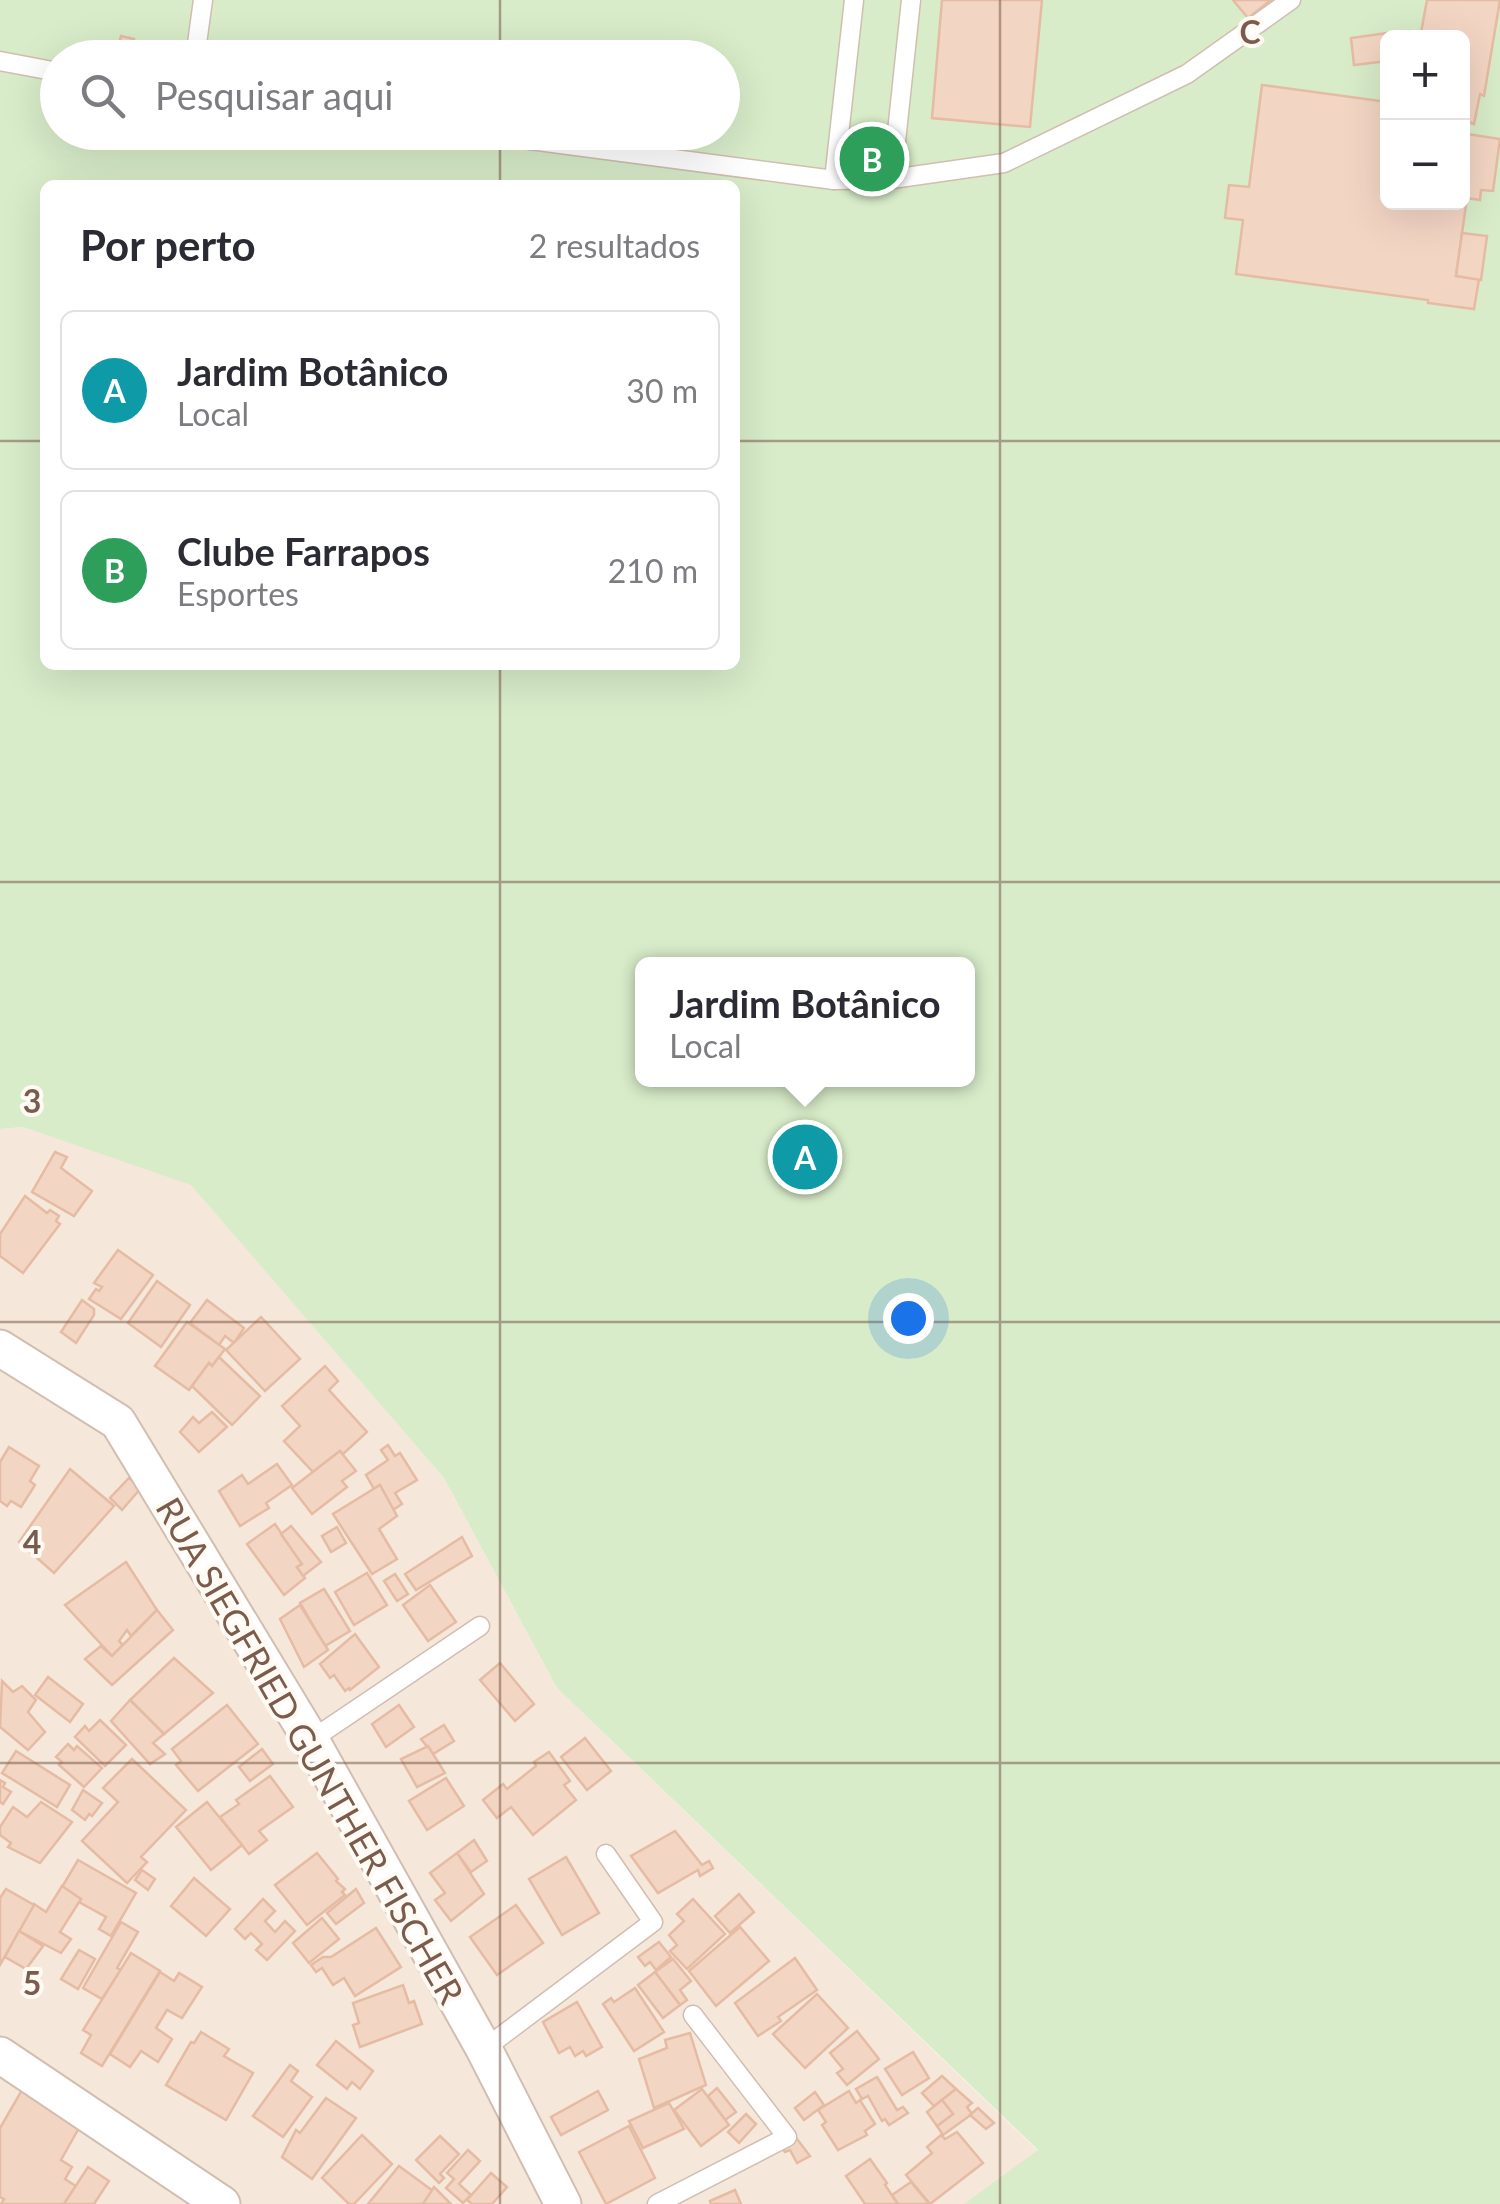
<!DOCTYPE html>
<html lang="pt">
<head>
<meta charset="utf-8">
<style>
  :root { --surface:#fff; --page:#f2f2f3; --text:#2b2b33; --muted:#7c7c81; --line:#e1e1e2; --accent:#e76f51 }
  body { margin:0; font-family:Lato,sans-serif; background:var(--page); color:var(--text) }
  .controls { position:absolute; right:30px; top:30px; display:grid; overflow:hidden; border-radius:15px; box-shadow:0 10px 40px #0002 }
  .controls button { width:90px; height:90px; display:grid; place-items:center; padding:0; border:0; border-bottom:2px solid var(--line); background:var(--surface); color:var(--text); font:50px sans-serif }
  .you { position:absolute; left:908px; top:1318px; width:35px; height:35px; margin:-25px; border:8px solid #fff; border-radius:50%; background:#1a73e8; box-shadow:0 0 0 15px #1a73e833 }
  .badge { display:grid; place-items:center; width:65px; height:65px; border-radius:50%; background:var(--accent); color:#fff; font-size:32px; font-weight:700 }
  .pin { position:absolute; translate:-50% -50%; border:5px solid #fff; box-shadow:0 2px 10px #0006 }
  .popup { position:absolute; left:635px; top:957px; width:340px; height:130px; box-sizing:border-box; display:grid; place-content:center; border-radius:15px; background:var(--surface); filter:drop-shadow(0 2px 8px #0005); font-size:32px; white-space:nowrap; color:var(--muted) }
  .popup b { font-size:38px; color:var(--text) }
  .popup::after { content:''; position:absolute; left:50%; top:100%; margin-left:-20px; border:20px solid transparent; border-top-color:var(--surface) }
  .list { margin:0; padding:0; list-style:none }
  h2 { display:flex; justify-content:space-between; align-items:center; height:130px; margin:0; padding:0 40px; font-size:42px }
  h2 small { font-size:32px; font-weight:400; color:var(--muted) }
  .list li { display:grid; grid-template-columns:65px 1fr auto; gap:30px; align-items:center; box-sizing:border-box; height:160px; margin:0 20px 20px; padding:0 20px; border:2px solid var(--line); border-radius:15px }
  .list b { display:block; font-size:38px; white-space:nowrap }
  .list p { margin:0; font-size:32px; white-space:nowrap; color:var(--muted) }
  .list em { font-size:32px; font-style:normal; color:var(--muted) }
  .icon { flex:none; width:55px; height:55px; fill:none; stroke:currentColor; stroke-width:2; stroke-linecap:round; stroke-linejoin:round }
  .map { position:relative; flex:none; width:1500px; height:2204px; overflow:hidden }
  .search { position:absolute; background:var(--surface); box-shadow:0 10px 40px #0002; left:40px; top:40px; width:700px; height:110px; display:flex; align-items:center; gap:25px; box-sizing:border-box; padding:0 35px; border-radius:55px; color:var(--muted); font-size:38px }
  .panel { position:absolute; background:var(--surface); box-shadow:0 10px 40px #0002; left:40px; top:180px; width:700px; height:490px; border-radius:15px }
  .map>svg:first-child { display:block }
  .residential { fill:#f5e8da }
  .green { fill:#d8ecc9; fill-rule:evenodd }
  .building { fill:#f3d5c3; stroke:#e6bba3; stroke-width:2.5 }
  .lines { fill:none; stroke-linecap:round; stroke-linejoin:round }
  .lane-casing { stroke:#d1beb0; stroke-width:21 }
  .street-casing { stroke:#d1beb0; stroke-width:39 }
  .lane { stroke:#fff; stroke-width:18 }
  .street { stroke:#fff; stroke-width:35 }
  .grid { fill:none; stroke:#7a5c4d; stroke-width:2.5; stroke-opacity:0.55 }
  .labels { text-anchor:middle; dominant-baseline:central; stroke-width:8; stroke-linejoin:round; paint-order:stroke }
  .street-label { font-size:35px; fill:#7a5c4d; stroke:#fffaf3 }
  .grid-label { font-size:32px; text-anchor:middle; font-weight:bold; fill:#7a5c4d; stroke:#fffaf3; stroke-width:8; stroke-linejoin:round; paint-order:stroke }
</style>
</head>
<body>
<div class="map">
<svg width="1500" height="2204" viewBox="0 0 1500 2204">
  <rect width="100%" height="100%" fill="#fdf6ec"/>
  <polygon class="residential" points="23,1127 191,1184 444,1478 557,1688 1038,2151 964,2204 0,2204 0,1129"/>
  <path class="green" d="M0 0H1500V2204H964L1038 2150 557 1688 444 1478 191 1185 23 1127 0 1129ZM1388 38H1462V202H1388ZM58 58H722V132H58ZM45 185H735V665H45ZM642 964H968V1080H642Z"/>
  <g class="building">
    <polygon points="942,0 1042,0 1030,127 932,118"/>
    <polygon points="1233,0 1271,0 1248,18"/>
    <polygon points="1427,0 1500,0 1484,96 1480,94 1474,124 1462,120 1462,38 1420,38"/>
    <polygon points="1395,32 1396,38 1388,38 1388,61 1354,65 1351,38"/>
    <polygon points="121,36 134,39 132,58 115,58"/>
    <polygon points="1262,85 1388,102 1388,202 1462,202 1462,120 1469,121 1467,134 1500,139 1493,191 1481,190 1480,200 1467,198 1456,276 1479,279 1474,309 1428,303 1428,300 1236,274 1243,220 1225,218 1229,185 1249,187"/>
    <polygon points="1462,233 1487,236 1481,280 1456,276"/>
    <polygon points="55,1152 67,1157 61,1168 92,1191 74,1216 32,1192"/>
    <polygon points="25,1196 47,1213 50,1210 59,1216 56,1221 60,1224 23,1273 0,1256 0,1234"/>
    <polygon points="118,1250 153,1275 121,1319 89,1299 96,1289 99,1291 102,1287 94,1283"/>
    <polygon points="157,1281 190,1305 161,1347 128,1323"/>
    <polygon points="82,1300 94,1309 94,1315 76,1343 61,1332"/>
    <polygon points="207,1300 244,1328 234,1343 225,1336 219,1345 190,1323"/>
    <polygon points="261,1317 300,1359 265,1391 226,1350"/>
    <polygon points="187,1322 225,1349 212,1366 209,1363 189,1390 155,1366"/>
    <polygon points="219,1357 260,1396 232,1425 192,1386 209,1363 212,1366"/>
    <polygon points="325,1366 338,1381 329,1390 367,1432 343,1454 340,1451 313,1472 284,1441 300,1426 282,1406"/>
    <polygon points="212,1412 227,1427 199,1452 180,1432 193,1417 199,1423"/>
    <polygon points="388,1445 395,1456 400,1453 417,1480 395,1493 402,1504 393,1510 380,1485 374,1489 366,1475 388,1460 381,1450"/>
    <polygon points="9,1447 39,1466 30,1481 35,1485 21,1507 11,1501 7,1506 0,1501 0,1462"/>
    <polygon points="340,1451 356,1471 342,1481 347,1487 312,1514 292,1488"/>
    <polygon points="277,1464 292,1485 266,1503 269,1508 240,1526 219,1491 242,1475 248,1484"/>
    <polygon points="70,1469 114,1506 54,1573 19,1542"/>
    <polygon points="129,1478 141,1488 122,1510 110,1498"/>
    <polygon points="380,1485 397,1516 379,1529 397,1559 372,1574 333,1514"/>
    <polygon points="275,1524 302,1564 297,1567 305,1578 284,1595 247,1544"/>
    <polygon points="291,1526 321,1562 303,1576 297,1567 302,1564 281,1534"/>
    <polygon points="337,1527 346,1543 331,1552 322,1536"/>
    <polygon points="462,1537 472,1556 416,1590 405,1574"/>
    <polygon points="126,1562 157,1610 131,1636 127,1630 119,1641 123,1645 112,1656 65,1605"/>
    <polygon points="367,1573 387,1605 354,1625 335,1592"/>
    <polygon points="395,1574 408,1594 397,1601 384,1581"/>
    <polygon points="430,1585 456,1622 428,1641 403,1605"/>
    <polygon points="324,1589 350,1631 325,1646 300,1603"/>
    <polygon points="300,1605 328,1650 304,1667 280,1619"/>
    <polygon points="157,1610 173,1630 112,1685 85,1659 101,1646 112,1656"/>
    <polygon points="355,1634 379,1667 350,1690 349,1688 345,1691 334,1675 330,1678 320,1664"/>
    <polygon points="174,1658 213,1693 164,1734 130,1700"/>
    <polygon points="500,1663 534,1704 515,1721 480,1680"/>
    <polygon points="48,1677 83,1704 70,1722 35,1695"/>
    <polygon points="2,1681 13,1692 22,1686 36,1700 28,1712 45,1732 28,1750 0,1727"/>
    <polygon points="130,1700 164,1734 153,1743 165,1754 150,1764 111,1721"/>
    <polygon points="227,1705 258,1744 198,1791 176,1765 181,1761 172,1749"/>
    <polygon points="399,1705 414,1727 386,1747 372,1724"/>
    <polygon points="100,1720 126,1745 105,1766 75,1737 85,1726 89,1731"/>
    <polygon points="444,1725 454,1741 433,1754 421,1739"/>
    <polygon points="585,1738 611,1771 587,1790 561,1757"/>
    <polygon points="68,1744 74,1750 77,1746 102,1768 84,1787 59,1765 62,1762 56,1757"/>
    <polygon points="428,1746 445,1773 417,1787 401,1759"/>
    <polygon points="262,1749 273,1764 250,1781 239,1767"/>
    <polygon points="16,1751 70,1785 57,1807 2,1773"/>
    <polygon points="549,1752 570,1781 564,1785 576,1800 533,1835 511,1807 497,1818 483,1800 503,1784 507,1789 536,1766 534,1762"/>
    <polygon points="132,1759 186,1810 141,1857 147,1862 127,1883 82,1841 118,1802 103,1788"/>
    <polygon points="270,1776 293,1807 259,1831 267,1840 249,1854 220,1817 239,1804 236,1800"/>
    <polygon points="446,1778 464,1806 427,1830 409,1801"/>
    <polygon points="0,1780 5,1783 3,1787 11,1792 3,1804 0,1802"/>
    <polygon points="83,1790 102,1803 92,1816 89,1814 85,1820 72,1810"/>
    <polygon points="41,1802 72,1822 40,1863 8,1847 11,1843 0,1835 0,1827 13,1807 27,1817"/>
    <polygon points="207,1802 242,1845 211,1870 176,1827"/>
    <polygon points="675,1831 702,1865 709,1861 713,1868 700,1876 698,1870 658,1893 631,1856"/>
    <polygon points="474,1840 487,1861 471,1872 457,1853"/>
    <polygon points="317,1853 338,1879 336,1881 345,1889 342,1892 345,1895 307,1925 275,1885"/>
    <polygon points="457,1853 484,1894 451,1921 435,1900 445,1893 430,1873"/>
    <polygon points="566,1857 599,1913 562,1935 529,1879"/>
    <polygon points="78,1860 136,1893 111,1936 99,1929 106,1917 79,1902 81,1899 62,1887"/>
    <polygon points="142,1870 155,1879 148,1890 135,1880"/>
    <polygon points="194,1878 230,1909 206,1936 171,1906"/>
    <polygon points="62,1886 81,1899 60,1932 71,1939 61,1953 19,1931 34,1904 46,1912"/>
    <polygon points="6,1889 34,1905 0,1965 0,1898"/>
    <polygon points="356,1889 364,1903 336,1924 327,1913"/>
    <polygon points="739,1894 754,1912 730,1933 715,1916"/>
    <polygon points="263,1899 275,1911 265,1921 275,1932 285,1921 295,1931 267,1960 256,1950 262,1944 251,1933 245,1939 235,1929"/>
    <polygon points="693,1899 725,1934 687,1969 670,1951 677,1945 669,1935 684,1921 677,1914"/>
    <polygon points="516,1905 543,1943 497,1975 470,1937"/>
    <polygon points="322,1918 339,1939 309,1963 293,1943"/>
    <polygon points="121,1922 138,1932 117,1968 121,1970 102,1999 83,1988"/>
    <polygon points="740,1927 769,1961 716,2006 689,1971"/>
    <polygon points="376,1928 401,1967 355,1996 344,1978 333,1985 322,1968 316,1972 311,1965 323,1957 331,1957"/>
    <polygon points="19,1931 43,1946 26,1969 5,1957"/>
    <polygon points="659,1942 671,1957 656,1970 650,1962 645,1966 638,1957"/>
    <polygon points="79,1950 95,1959 78,1989 61,1979"/>
    <polygon points="131,1953 160,1971 102,2066 81,2053 91,2035 83,2030"/>
    <polygon points="795,1958 817,1990 778,2017 781,2021 758,2036 735,2003"/>
    <polygon points="673,1959 691,1981 680,1990 687,2000 680,2005 655,1972"/>
    <polygon points="160,1972 174,1981 179,1973 202,1987 182,2018 167,2010 156,2028 172,2039 158,2062 141,2051 130,2067 110,2054"/>
    <polygon points="655,1972 680,2005 663,2018 638,1985"/>
    <polygon points="403,1985 409,2003 414,2001 422,2024 360,2047 353,2025 359,2023 353,2003"/>
    <polygon points="635,1988 664,2032 634,2051 603,2004 611,1998 614,2002"/>
    <polygon points="817,1994 848,2028 805,2068 773,2034"/>
    <polygon points="577,2002 602,2047 586,2056 583,2051 575,2056 570,2047 559,2053 543,2022"/>
    <polygon points="857,2031 879,2059 847,2085 837,2073 843,2069 830,2053"/>
    <polygon points="201,2032 229,2049 224,2056 253,2073 226,2120 166,2085 191,2042 194,2043"/>
    <polygon points="690,2033 706,2085 654,2108 639,2059 667,2048 665,2040"/>
    <polygon points="336,2041 373,2071 360,2089 352,2082 347,2089 317,2065"/>
    <polygon points="913,2052 929,2078 902,2095 885,2069"/>
    <polygon points="290,2065 298,2071 291,2081 312,2097 283,2137 253,2116"/>
    <polygon points="942,2076 956,2089 934,2106 922,2093"/>
    <polygon points="877,2077 897,2110 903,2107 908,2113 889,2125 885,2119 882,2121 868,2096 862,2099 856,2089"/>
    <polygon points="717,2088 736,2112 725,2120 708,2096"/>
    <polygon points="702,2089 729,2125 701,2146 674,2110"/>
    <polygon points="956,2089 972,2103 967,2107 972,2114 943,2135 937,2126 953,2114 942,2100"/>
    <polygon points="22,2090 79,2128 61,2160 72,2167 65,2179 76,2186 64,2204 1,2204 4,2199 0,2197 0,2128"/>
    <polygon points="598,2091 608,2110 561,2135 551,2117"/>
    <polygon points="849,2091 856,2103 860,2100 875,2124 865,2131 867,2135 838,2150 822,2125 826,2122 818,2110"/>
    <polygon points="815,2092 824,2105 804,2120 795,2108"/>
    <polygon points="326,2098 356,2118 312,2179 282,2157 296,2130 300,2133"/>
    <polygon points="942,2100 953,2114 937,2126 927,2112"/>
    <polygon points="669,2103 684,2129 643,2148 629,2121"/>
    <polygon points="978,2108 994,2123 986,2129 970,2115"/>
    <polygon points="746,2114 756,2124 739,2143 728,2132"/>
    <polygon points="629,2126 655,2178 606,2204 579,2152"/>
    <polygon points="957,2132 983,2163 930,2204 906,2175 932,2153 927,2147 941,2135 945,2139"/>
    <polygon points="362,2135 392,2164 354,2204 349,2204 322,2178"/>
    <polygon points="440,2136 459,2154 440,2174 444,2178 439,2183 416,2160"/>
    <polygon points="797,2139 810,2156 797,2163 790,2150 785,2152 782,2148"/>
    <polygon points="468,2150 480,2161 459,2184 471,2195 463,2203 446,2188 454,2179 447,2173"/>
    <polygon points="870,2159 887,2183 885,2185 898,2204 865,2204 846,2176"/>
    <polygon points="399,2166 433,2191 423,2204 368,2204"/>
    <polygon points="88,2167 109,2181 94,2204 64,2204"/>
    <polygon points="491,2173 507,2187 492,2204 472,2204 467,2200"/>
    <polygon points="911,2182 926,2200 929,2204 898,2204 892,2195"/>
    <polygon points="434,2187 451,2204 423,2204"/>
    <polygon points="735,2190 741,2204 711,2204 710,2201"/>
  </g>
  <g class="lines">
    <defs>
      <g id="lane">
        <polyline points="195,58 203,0"/>
        <polyline points="0,61 58,72"/>
        <polyline points="469,132 834,180 892,179 1004,163 1187,74 1291,0"/>
        <polyline points="892,179 911,0"/>
        <polyline points="834,180 854,0"/>
        <polyline points="311,1740 480,1626"/>
        <polyline points="484,2049 653,1922 606,1854"/>
        <polyline points="657,2204 787,2137 693,2015"/>
      </g>
      <g id="street">
        <polyline points="0,1348 118,1422 311,1740 484,2049 563,2204"/>
        <polyline points="0,2055 222,2204"/>
      </g>
    </defs>
    <use href="#lane" class="lane-casing"/>
    <use href="#street" class="street-casing"/>
    <use href="#lane" class="lane"/>
    <use href="#street" class="street"/>
  </g>
  <path class="grid" d="M500 0V58M1000 0V2204M500 132V185M0 441H45M735 441H1500M500 665V2204M0 882H1500M0 1322H1500M0 1763H1500"/>
  <g class="labels">
    <g class="street-label">
      <text transform="translate(311 1750) rotate(60)">RUA SIEGFRIED GUNTHER FISCHER</text>
    </g>
  </g>
  <g class="grid-label">
    <text x="1250" y="44">C</text>
    <text x="32" y="1113">3</text>
    <text x="32" y="1554">4</text>
    <text x="32" y="1995">5</text>
  </g>
</svg>
<div class="controls">
<button>+</button>
<button>−</button>
</div>
<div class="you"></div>
<div class="pin badge" style="left:805px;top:1157px;background:#0f9aa8">A</div>
<div class="popup"><b>Jardim Botânico</b>Local</div>
<div class="pin badge" style="left:872px;top:159px;background:#2e9e5b">B</div>
<div class="search"><svg class="icon" aria-label="search" viewBox="0 0 24 24"><circle cx="10" cy="10" r="6"/><path d="M15 15l6 6"/></svg>Pesquisar aqui</div>
<section class="panel">
<h2>Por perto<small>2 resultados</small></h2>
<ul class="list">
<li><span class="badge" style="background:#0f9aa8">A</span><div><b>Jardim Botânico</b><p>Local</p></div><em>30 m</em></li>
<li><span class="badge" style="background:#2e9e5b">B</span><div><b>Clube Farrapos</b><p>Esportes</p></div><em>210 m</em></li>
</ul>
</section>
</div>
</body>
</html>
